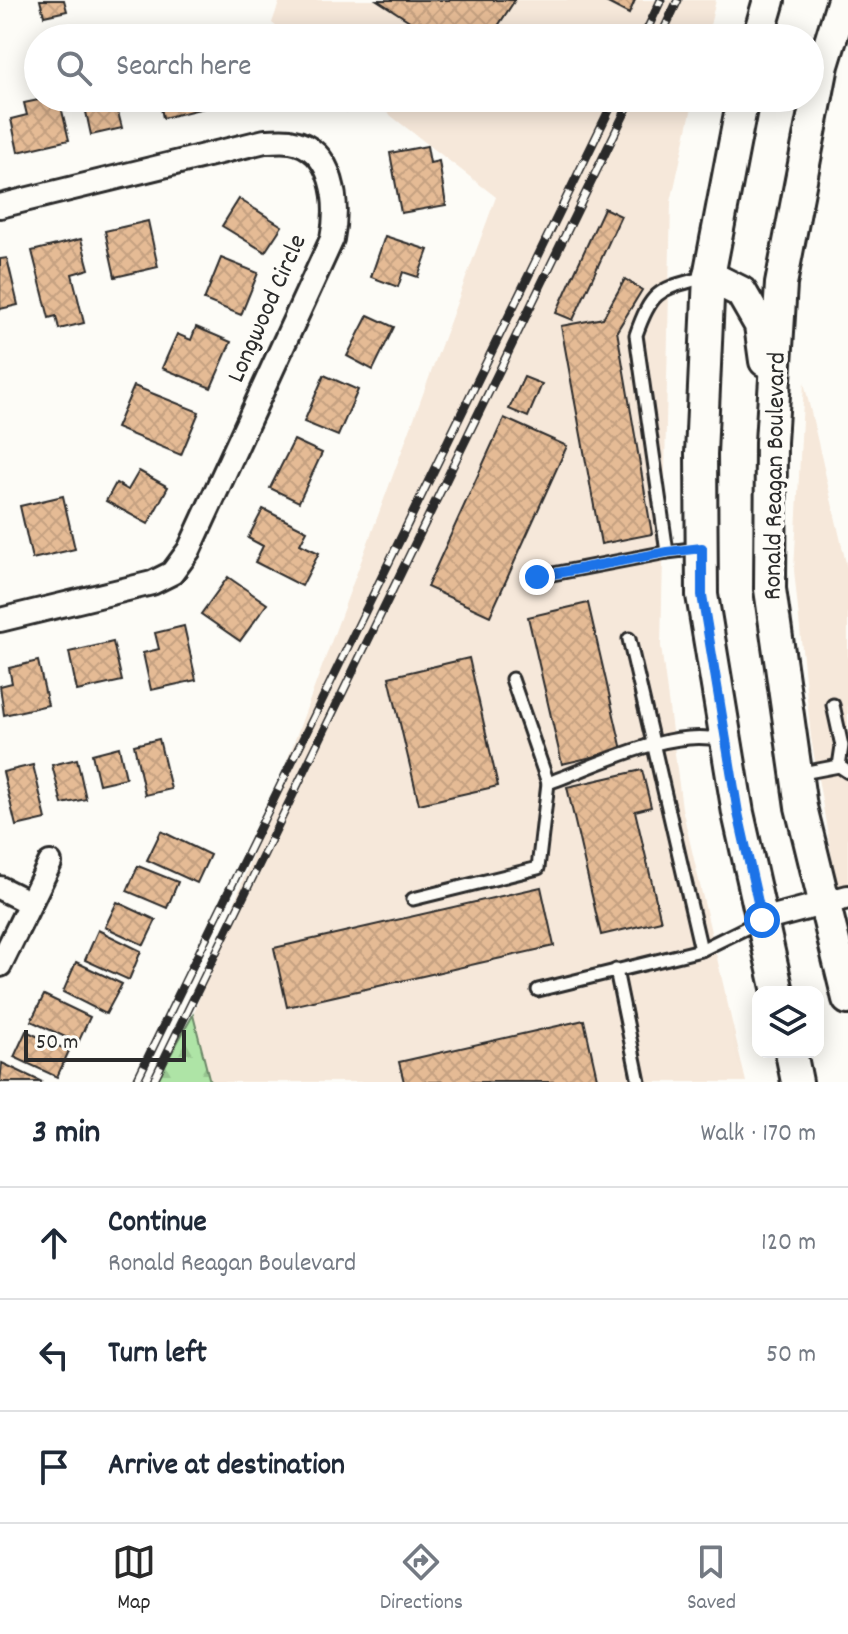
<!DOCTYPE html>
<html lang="en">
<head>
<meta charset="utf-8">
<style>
  :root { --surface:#fff; --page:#f2f2f3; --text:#1f2937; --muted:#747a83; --line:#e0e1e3; --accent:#2b2b2b }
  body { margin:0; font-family:Dekko,sans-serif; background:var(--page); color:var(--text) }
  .controls { position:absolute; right:24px; bottom:24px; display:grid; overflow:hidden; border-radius:16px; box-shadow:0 4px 20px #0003 }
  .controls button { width:72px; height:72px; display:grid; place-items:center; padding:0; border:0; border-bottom:2px solid var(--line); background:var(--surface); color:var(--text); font:40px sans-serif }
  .scale { position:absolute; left:24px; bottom:20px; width:162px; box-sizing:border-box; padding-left:8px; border:4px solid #2b2b2b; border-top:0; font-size:22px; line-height:28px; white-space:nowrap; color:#2b2b2b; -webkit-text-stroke:6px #fdfcf7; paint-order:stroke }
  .stop { position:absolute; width:24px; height:24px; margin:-18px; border:6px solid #1a73e8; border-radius:50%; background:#fff }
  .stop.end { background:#1a73e8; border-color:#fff; box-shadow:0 2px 8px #0008 }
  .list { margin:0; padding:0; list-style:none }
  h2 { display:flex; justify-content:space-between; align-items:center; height:104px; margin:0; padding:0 32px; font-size:34px }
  h2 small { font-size:26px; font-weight:400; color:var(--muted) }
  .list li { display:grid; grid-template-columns:52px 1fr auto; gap:24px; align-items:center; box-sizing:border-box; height:112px; padding:0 32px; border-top:2px solid var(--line) }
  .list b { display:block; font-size:30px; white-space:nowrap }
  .list p { margin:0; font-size:26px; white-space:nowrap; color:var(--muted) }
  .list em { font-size:26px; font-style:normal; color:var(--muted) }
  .icon { flex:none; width:44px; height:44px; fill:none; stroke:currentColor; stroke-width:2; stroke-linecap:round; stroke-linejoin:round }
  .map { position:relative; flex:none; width:848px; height:1082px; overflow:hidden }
  .search { position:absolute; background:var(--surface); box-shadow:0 4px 20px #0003; left:24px; right:24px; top:24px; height:88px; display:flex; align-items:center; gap:20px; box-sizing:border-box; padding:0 28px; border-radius:44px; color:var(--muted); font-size:30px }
  .sheet { height:440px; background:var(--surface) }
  nav { display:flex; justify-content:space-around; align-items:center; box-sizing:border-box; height:112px; border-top:2px solid var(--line); background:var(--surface); font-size:22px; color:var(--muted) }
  nav a { display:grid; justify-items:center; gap:4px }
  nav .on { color:var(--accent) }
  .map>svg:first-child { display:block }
  .built { fill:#f6e8da }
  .forest { fill:url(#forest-firs); stroke:#6c8868; stroke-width:2 }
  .building { fill:url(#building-cross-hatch); stroke:#2b2b2b; stroke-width:2 }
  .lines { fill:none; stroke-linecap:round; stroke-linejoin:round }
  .lane-casing { stroke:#2b2b2b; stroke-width:17 }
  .street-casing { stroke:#2b2b2b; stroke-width:28 }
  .secondary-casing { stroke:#2b2b2b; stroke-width:36 }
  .lane { stroke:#fdfcf7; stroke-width:11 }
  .street { stroke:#fdfcf7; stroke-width:22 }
  .secondary { stroke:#fdfcf7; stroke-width:30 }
  .rail-casing { stroke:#2b2b2b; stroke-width:9 }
  .rail { stroke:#fdfcf7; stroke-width:6; stroke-dasharray:18; stroke-linecap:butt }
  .route { stroke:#1a73e8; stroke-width:10 }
  .labels { text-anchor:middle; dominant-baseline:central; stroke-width:8; stroke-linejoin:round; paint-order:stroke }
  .street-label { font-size:26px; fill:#2b2b2b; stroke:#fdfcf7 }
</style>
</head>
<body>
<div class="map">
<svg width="848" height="1082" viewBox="0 0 848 1082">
  <defs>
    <pattern id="forest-firs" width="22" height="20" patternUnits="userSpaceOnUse" patternTransform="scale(2)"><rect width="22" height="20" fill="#aee4a6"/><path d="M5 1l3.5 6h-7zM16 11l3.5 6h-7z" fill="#96c48f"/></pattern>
    <pattern id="building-cross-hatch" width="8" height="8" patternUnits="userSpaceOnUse" patternTransform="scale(2)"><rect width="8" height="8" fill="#e5bb95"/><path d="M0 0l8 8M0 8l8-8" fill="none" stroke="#c5a181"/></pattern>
  </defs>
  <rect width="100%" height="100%" fill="#fdfcf7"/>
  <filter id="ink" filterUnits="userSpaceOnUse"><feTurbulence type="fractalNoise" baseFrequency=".0125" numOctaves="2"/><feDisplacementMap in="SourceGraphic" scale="16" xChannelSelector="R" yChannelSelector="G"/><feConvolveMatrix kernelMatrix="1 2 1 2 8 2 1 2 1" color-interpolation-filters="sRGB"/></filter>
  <g filter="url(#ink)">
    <g class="built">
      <polygon points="280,0 716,0 707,38 291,38 272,23"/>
      <polygon points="368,98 694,98 671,202 661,646 682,808 746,1082 210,1082 193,1015 496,197"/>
      <polygon points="804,382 848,572 848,884 837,887 811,738 794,570"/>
    </g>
    <polygon class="forest" points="193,1015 210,1082 155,1082"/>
    <g class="building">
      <polygon points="40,0 64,0 67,11 44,16"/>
      <polygon points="377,0 515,0 490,38 436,38"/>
      <polygon points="602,0 635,0 629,14"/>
      <polygon points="48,98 59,98 69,140 18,152 11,119 27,115 24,103"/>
      <polygon points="83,98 132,98 134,108 118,112 122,128 91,135"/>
      <polygon points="159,98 206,98 208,107 163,118"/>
      <polygon points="324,98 354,98 346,111"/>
      <polygon points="536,98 565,98 559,110"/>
      <polygon points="427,146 430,163 439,161 446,205 401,213 390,153"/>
      <polygon points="239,199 282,226 265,252 222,226"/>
      <polygon points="604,208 621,216 573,320 556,313"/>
      <polygon points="148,221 158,267 115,277 105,231"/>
      <polygon points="385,236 428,250 418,277 403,272 398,287 371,277"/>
      <polygon points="81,239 89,269 72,274 84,323 59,329 56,316 49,318 32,251"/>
      <polygon points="7,258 18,305 0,309 0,259"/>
      <polygon points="221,258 258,273 241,315 204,300"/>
      <polygon points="625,279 642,290 617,331 652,534 601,544 561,326 603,318"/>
      <polygon points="368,315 394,327 373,370 347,356"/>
      <polygon points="196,327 231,342 211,388 162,368 177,334 191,340"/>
      <polygon points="324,375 358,390 338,436 304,422"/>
      <polygon points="524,377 542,384 528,417 509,409"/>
      <polygon points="134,386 199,412 181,455 116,428"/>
      <polygon points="504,418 567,446 490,616 427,587"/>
      <polygon points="294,440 322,453 299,502 270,488"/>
      <polygon points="139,471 168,487 148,524 106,501 116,483 128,490"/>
      <polygon points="63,496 75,549 32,559 20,506"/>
      <polygon points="263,509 307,531 300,544 319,553 302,586 255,562 263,546 248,538"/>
      <polygon points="228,577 267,604 240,641 201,614"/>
      <polygon points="588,603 622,750 562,764 528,617"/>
      <polygon points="184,626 196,680 151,690 143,653 159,649 155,633"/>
      <polygon points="113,642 122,681 77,691 69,652"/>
      <polygon points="469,658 498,786 419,804 389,677"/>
      <polygon points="38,661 48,705 4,715 0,686 12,683 9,668"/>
      <polygon points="159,739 171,789 145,795 134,745"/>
      <polygon points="119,747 126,778 99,784 92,754"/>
      <polygon points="77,759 86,799 62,804 52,765"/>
      <polygon points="33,765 46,819 16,826 3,772"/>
      <polygon points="642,770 651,807 635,811 661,921 601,935 567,787"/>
      <polygon points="161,831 210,855 197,883 147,860"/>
      <polygon points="138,866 178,882 167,908 127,891"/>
      <polygon points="541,887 554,946 287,1007 274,948"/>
      <polygon points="117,902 156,920 144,945 105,927"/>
      <polygon points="98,930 141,951 129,980 85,960"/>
      <polygon points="76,962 122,984 106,1014 63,992"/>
      <polygon points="44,995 90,1017 78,1043 31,1021"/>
      <polygon points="584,1020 598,1082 404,1082 399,1062"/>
      <polygon points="26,1031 69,1051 57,1077 14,1057"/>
      <polygon points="2,1063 42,1082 0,1082"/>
    </g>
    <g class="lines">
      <defs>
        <g id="lane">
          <path d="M700 548 667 552 636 335C653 286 661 290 708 276"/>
          <polyline points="537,577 667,552"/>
          <polyline points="629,639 701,950"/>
          <polyline points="512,679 548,783"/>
          <polyline points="833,705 842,746 839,766"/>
          <polyline points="797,774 839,766 848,772"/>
          <path d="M413 899 538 868 548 783C596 766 671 727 721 740"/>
          <polyline points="616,970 639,1082"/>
          <polyline points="538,990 701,950 762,920"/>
        </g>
        <g id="street">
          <path d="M0 206 265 141C273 141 282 140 290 141 335 148 339 205 332 239L189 550 172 573 152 583 0 620"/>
          <polyline points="0,888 30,903"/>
          <polyline points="762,920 848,897"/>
          <polyline points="0,965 50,863"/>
        </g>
        <g id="secondary">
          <polyline points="843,0 823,65 781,284 771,442 770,589 801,807 848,999"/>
          <polyline points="758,38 769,0"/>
          <polyline points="743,98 709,276 701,454 702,595 738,813 778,992"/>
          <polyline points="709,276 741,292 760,325 765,361"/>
          <polyline points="791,1052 797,1082"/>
        </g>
      </defs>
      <use href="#lane" class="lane-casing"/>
      <use href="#street" class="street-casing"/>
      <use href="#secondary" class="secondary-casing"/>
      <use href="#lane" class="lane"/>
      <use href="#street" class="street"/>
      <use href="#secondary" class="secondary"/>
      <defs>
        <g id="rail">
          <polyline points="643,38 661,0"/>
          <polyline points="660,38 678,0"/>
          <polyline points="136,1082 615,98"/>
          <polyline points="153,1082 632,98"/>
        </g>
      </defs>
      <use href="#rail" class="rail-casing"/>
      <use href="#rail" class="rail"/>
    </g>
  </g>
  <g class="lines" filter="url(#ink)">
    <polyline class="route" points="537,577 667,552 702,548 702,595 738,813 762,920"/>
  </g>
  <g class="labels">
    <g class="street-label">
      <text transform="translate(268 309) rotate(-66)">Longwood Circle</text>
      <text transform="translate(776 476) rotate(-89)">Ronald Reagan Boulevard</text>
    </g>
  </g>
</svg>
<div class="controls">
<button><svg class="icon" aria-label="layers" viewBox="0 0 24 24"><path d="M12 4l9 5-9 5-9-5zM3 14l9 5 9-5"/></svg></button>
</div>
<div class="scale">50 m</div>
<div class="stop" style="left:762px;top:920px"></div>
<div class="stop end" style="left:537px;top:577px"></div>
<div class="search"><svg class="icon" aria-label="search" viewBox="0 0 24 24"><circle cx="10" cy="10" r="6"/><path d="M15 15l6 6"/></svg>Search here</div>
</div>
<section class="sheet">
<h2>3 min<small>Walk · 170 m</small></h2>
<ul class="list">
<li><svg class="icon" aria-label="ahead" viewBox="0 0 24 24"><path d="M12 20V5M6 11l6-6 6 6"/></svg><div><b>Continue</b><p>Ronald Reagan Boulevard</p></div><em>120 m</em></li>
<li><svg class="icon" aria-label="left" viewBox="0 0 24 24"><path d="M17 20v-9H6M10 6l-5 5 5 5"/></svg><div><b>Turn left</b></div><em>50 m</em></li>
<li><svg class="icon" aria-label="arrive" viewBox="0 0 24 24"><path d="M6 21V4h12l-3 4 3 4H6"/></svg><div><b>Arrive at destination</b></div></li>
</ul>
</section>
<nav>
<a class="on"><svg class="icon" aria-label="map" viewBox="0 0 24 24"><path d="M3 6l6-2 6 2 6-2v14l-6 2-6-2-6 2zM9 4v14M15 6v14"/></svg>Map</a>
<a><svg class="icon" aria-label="directions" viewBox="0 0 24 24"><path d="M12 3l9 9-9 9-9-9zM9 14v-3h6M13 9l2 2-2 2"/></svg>Directions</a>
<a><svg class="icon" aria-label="saved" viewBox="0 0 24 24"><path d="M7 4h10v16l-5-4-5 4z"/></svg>Saved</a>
</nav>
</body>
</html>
